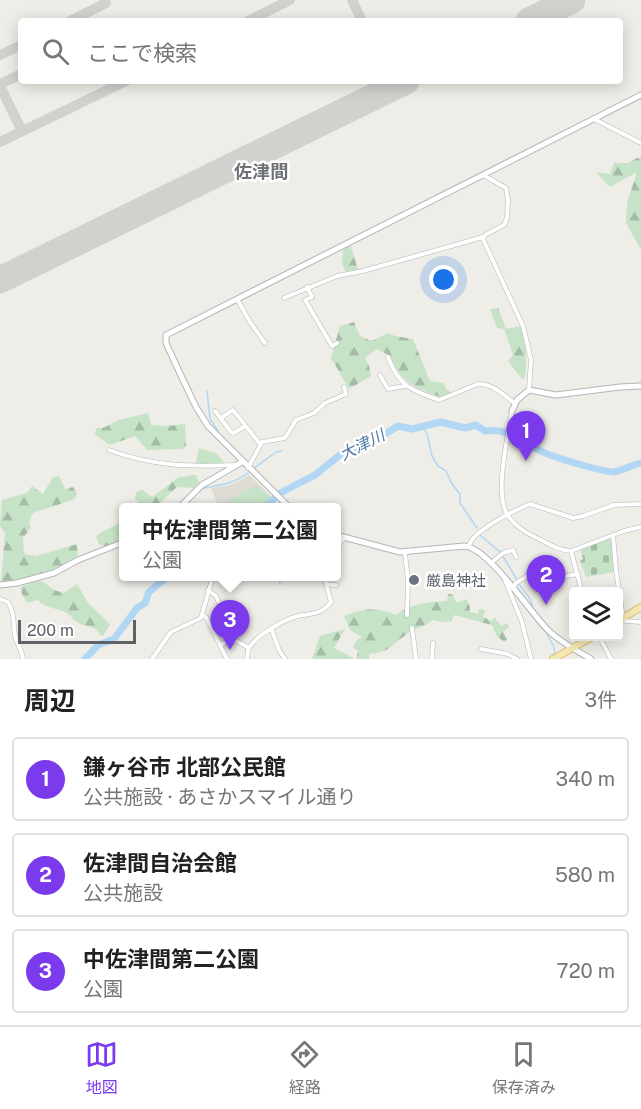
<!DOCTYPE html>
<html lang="ja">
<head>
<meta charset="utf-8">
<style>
  :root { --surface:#fff; --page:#f6f6f6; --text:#222; --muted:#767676; --line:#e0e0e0; --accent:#7c3aed }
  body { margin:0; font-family:"Public Sans","Noto Sans JP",sans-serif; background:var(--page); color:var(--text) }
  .controls { position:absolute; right:18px; bottom:18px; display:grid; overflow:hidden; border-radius:6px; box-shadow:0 3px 15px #0003 }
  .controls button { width:54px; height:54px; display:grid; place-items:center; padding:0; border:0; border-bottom:2px solid var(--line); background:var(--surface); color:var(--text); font:30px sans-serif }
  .scale { position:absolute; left:18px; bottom:15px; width:118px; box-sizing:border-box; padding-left:6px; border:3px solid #5e6165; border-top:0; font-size:16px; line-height:21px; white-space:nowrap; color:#5e6165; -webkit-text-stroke:4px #fff; paint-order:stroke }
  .you { position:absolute; left:444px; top:280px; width:21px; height:21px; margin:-15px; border:4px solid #fff; border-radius:50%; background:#1a73e8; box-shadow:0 0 0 9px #1a73e833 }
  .badge { display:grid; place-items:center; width:39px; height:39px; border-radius:50%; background:var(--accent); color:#fff; font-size:20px; font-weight:700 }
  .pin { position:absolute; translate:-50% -50px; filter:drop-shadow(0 2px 3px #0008) }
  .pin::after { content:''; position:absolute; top:32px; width:21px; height:18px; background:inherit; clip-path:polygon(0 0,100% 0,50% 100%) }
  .popup { position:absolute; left:119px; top:503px; width:222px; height:78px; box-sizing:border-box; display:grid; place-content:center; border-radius:6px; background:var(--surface); filter:drop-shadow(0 2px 4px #0005); font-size:20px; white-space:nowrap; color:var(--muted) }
  .popup b { font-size:22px; color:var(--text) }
  .popup::after { content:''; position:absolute; left:50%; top:100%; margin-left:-12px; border:12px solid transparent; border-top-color:var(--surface) }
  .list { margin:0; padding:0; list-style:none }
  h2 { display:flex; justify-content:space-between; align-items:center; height:78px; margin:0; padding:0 24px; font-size:26px }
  h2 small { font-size:20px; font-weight:400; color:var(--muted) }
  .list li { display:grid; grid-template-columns:39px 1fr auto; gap:18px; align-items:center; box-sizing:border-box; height:84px; margin:0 12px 12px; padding:0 12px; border:2px solid var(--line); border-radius:6px }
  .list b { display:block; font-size:22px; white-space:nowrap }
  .list p { margin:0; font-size:20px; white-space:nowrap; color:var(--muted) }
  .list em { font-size:20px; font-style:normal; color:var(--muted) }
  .icon { flex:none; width:33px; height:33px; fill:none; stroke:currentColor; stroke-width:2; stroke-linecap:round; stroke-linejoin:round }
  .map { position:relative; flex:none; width:641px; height:659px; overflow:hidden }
  .search { position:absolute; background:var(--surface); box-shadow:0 3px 15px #0003; left:18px; right:18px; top:18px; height:66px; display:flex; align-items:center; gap:15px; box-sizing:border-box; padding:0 21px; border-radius:6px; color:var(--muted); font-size:22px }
  .sheet { height:366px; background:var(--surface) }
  nav { display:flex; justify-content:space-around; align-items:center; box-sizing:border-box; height:84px; border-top:2px solid var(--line); background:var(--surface); font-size:16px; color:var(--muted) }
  nav a { display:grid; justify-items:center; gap:3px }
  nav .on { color:var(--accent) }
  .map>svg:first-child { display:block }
  .education { fill:#dedcd5 }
  .forest { fill:url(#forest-firs) }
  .cemetery { fill:url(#cemetery-stones) }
  .green { fill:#c7e3c7 }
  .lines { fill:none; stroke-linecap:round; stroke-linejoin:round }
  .stream { stroke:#b1d7f4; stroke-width:1.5 }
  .river { stroke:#b1d7f4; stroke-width:7 }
  .taxiway { stroke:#d1d1ce; stroke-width:10 }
  .runway { stroke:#d1d1ce; stroke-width:27 }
  .street-casing { stroke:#b4b6ba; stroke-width:5 }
  .secondary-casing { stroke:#b3b5b9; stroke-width:7 }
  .primary-casing { stroke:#e0c06e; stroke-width:8 }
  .street { stroke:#fff; stroke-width:4 }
  .secondary { stroke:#fff; stroke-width:5 }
  .primary { stroke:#f5eab5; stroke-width:6 }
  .worship-dot { fill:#6b7280; stroke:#fff; stroke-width:2 }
  .labels { text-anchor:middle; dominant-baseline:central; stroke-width:5; stroke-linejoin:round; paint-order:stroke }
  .worship-label { font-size:15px; fill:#5b616d; stroke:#fff; text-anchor:start }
  .water-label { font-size:16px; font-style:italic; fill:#4f79a5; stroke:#fff }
  .quarter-label { font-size:18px; font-weight:bold; fill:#6f7377; stroke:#fff }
</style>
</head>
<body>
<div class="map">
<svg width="641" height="659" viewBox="0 0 641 659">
  <defs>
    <pattern id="forest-firs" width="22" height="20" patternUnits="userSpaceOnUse" patternTransform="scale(1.5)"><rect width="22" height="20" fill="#c7e3c7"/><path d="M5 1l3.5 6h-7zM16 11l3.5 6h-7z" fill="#a5bba5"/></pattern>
    <pattern id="cemetery-stones" width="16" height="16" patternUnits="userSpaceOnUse" patternTransform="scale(1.5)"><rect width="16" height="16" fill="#c7e3c7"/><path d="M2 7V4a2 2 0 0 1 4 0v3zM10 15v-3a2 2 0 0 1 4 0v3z" fill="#a5bba5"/></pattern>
  </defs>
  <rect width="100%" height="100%" fill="#eeede7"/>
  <polygon class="education" points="249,475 272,497 268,502 258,507 219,507 211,488 231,485"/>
  <g class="forest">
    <polygon points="637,158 641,158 641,250 626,223 627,203 637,172 610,187 596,172 610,174 614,163 628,163"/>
    <polygon points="351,246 358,270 346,272 342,264 343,248"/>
    <path d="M498 308 506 329 520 326C527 342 527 361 525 378L522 379 508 361 513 355 504 329 497 328 490 309Z"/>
    <path d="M354 322 360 336 371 341 388 333 395 336 413 339 430 381 444 383 446 389 452 393 441 397C416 389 399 381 390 356L377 349 365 358 369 366 371 376 349 389 331 358 340 326Z"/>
    <polygon points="148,413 151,425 167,426 185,424 186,446 183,449 147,450 135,436 110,445 94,434 97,428 103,428 119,420"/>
    <polygon points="196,475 199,481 194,488 177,487 161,502 165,507 143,507 135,499 136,492 142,490 152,497 179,477"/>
    <polygon points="59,476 65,489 73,487 77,493 75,499 33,513 29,522 31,528 23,538 24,554 36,556 77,544 78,556 52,571 1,583 5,533 0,526 2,500 27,493 32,486 43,494 53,477"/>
    <polygon points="123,522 123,539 107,547 99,544 96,536 107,529"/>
    <path d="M42 581 54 590 64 593 77 584 88 603 110 624 103 636 100 635C95 624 84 628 76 621 71 618 70 614 65 612 53 607 48 609 38 600L27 603 22 594 21 587 34 582Z"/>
    <path d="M448 594H452L457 603 466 599 470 607V612L478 614 479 609 485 610 483 617 492 621 494 617 501 626 507 623 509 627 503 632 507 640 504 642 497 636 492 625 454 615 451 621 441 622 432 620C425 628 415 627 407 634 389 646 393 651 369 654V659H356L358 651 353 647 356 641 362 637 350 630 344 616C363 608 376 607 396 615 409 604 429 602 447 601Z"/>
    <polygon points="345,629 334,648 355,659 312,659 320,636"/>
  </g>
  <polygon class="cemetery" points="612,537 614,572 586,577 580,561 583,559 580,548"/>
  <g class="green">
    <polygon points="199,448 217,454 226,465 195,466"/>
    <path d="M258 485 270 497C261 509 245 508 232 507L229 499Z"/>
  </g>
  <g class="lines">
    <g class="stream">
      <polyline points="207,391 210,419 218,431"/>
      <polyline points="423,426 427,434 432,456 438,466 446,471 452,484 460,494 460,503 477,528"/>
      <polyline points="253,469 276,452 282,451"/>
      <path d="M200 489C218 485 232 485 248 473"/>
      <polyline points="480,535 500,552"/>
      <polyline points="503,556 517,580"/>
      <polyline points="279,578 280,584"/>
      <polyline points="519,584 530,599 533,607"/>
      <polyline points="531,614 542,628"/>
      <polyline points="546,632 554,647 555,654 552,655"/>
    </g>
    <g class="river">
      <path d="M264 508 280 493 315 475 341 454 372 442 398 426 412 429 441 422 465 428 476 425 485 431C511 428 520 441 541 451 552 457 603 472 614 472 620 471 633 465 641 463"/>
      <polyline points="85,659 98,645 114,639 137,608 145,603 149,592 168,576"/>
    </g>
    <g class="taxiway">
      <polyline points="352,0 362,21"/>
      <polyline points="70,21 106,3"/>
      <polyline points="248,21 290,0"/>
      <polyline points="0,55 21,45"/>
      <polyline points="390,81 393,87"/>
      <polyline points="0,84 21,74"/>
      <polyline points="0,86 22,131"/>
      <polyline points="0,142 126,81"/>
    </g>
    <g class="runway">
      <polyline points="529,21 572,0"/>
      <polyline points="0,280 406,81"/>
    </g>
    <defs>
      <g id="street">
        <polyline points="594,119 641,143"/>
        <polyline points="483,175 506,188 508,200 507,218 504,225 485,235 483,239 523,326 531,360 529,390"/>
        <polyline points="307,287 312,297 305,300 332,346 337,343"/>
        <polyline points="284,298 337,276 363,271 483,237"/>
        <polyline points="237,299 250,322 265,343"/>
        <path d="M388 357C398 386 413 391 439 400L478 384C493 384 503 394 514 403"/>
        <polyline points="380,375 388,389 405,386"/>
        <polyline points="215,411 231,432 234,433 245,426"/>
        <path d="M512 411C508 436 495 490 506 512 513 526 528 534 541 540 552 546 559 550 571 551L582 592"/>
        <polyline points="221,418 233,410 260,444"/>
        <path d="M109 450C152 466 189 467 235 465"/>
        <polyline points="248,468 262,442 285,438 296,420 314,413 325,403 346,394 344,387"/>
        <polyline points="613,535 616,570 623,618 626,621 641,622"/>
        <path d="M469 546C472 531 515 510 530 504L573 518 583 516 614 505 641 504"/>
        <polyline points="336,548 344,538"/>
        <polyline points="571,551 624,531 641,527"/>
        <polyline points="405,553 408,581 407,615"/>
        <polyline points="491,563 503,553 513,550 516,557"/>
        <polyline points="547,579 549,596"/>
        <polyline points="505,580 522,622 531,659"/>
        <polyline points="540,580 578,574"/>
        <polyline points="326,584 336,585"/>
        <polyline points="513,588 516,583 529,575"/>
        <polyline points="208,590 216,596 235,640 249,648"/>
        <path d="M0 599 8 602C15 614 13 623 15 636 17 644 22 650 23 659"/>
        <polyline points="202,615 206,617 227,659"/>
        <polyline points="271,628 279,650 285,659"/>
        <polyline points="412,628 416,659"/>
        <polyline points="599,636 611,659"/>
        <polyline points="220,645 234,638"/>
        <polyline points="481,649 508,654"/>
        <polyline points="511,656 517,659"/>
        <polyline points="152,659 171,632 201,618 213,576"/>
        <path d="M247 659C247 658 248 651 248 650 253 637 285 619 298 616 312 613 321 615 331 602L324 576"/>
        <polyline points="432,659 433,643"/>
      </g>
      <g id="secondary">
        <polyline points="512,411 517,400 529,390 556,395 620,387 641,386"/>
        <polyline points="179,508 202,485 242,462"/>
        <polyline points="290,508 208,426 196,407 177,367 166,343 166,335 641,95"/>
        <path d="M336 535 400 552 464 546C488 547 529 611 548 630 560 642 576 650 591 659"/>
        <polyline points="0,585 17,583 54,573 78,560 124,542"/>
      </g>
      <g id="primary">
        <polyline points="618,621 641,607"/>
        <polyline points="553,659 594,636"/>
      </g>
    </defs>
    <use href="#street" class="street-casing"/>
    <use href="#secondary" class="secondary-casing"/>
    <use href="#primary" class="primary-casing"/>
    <use href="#street" class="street"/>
    <use href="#secondary" class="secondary"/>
    <use href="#primary" class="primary"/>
  </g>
  <circle class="worship-dot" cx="414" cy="580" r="6"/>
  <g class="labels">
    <g class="worship-label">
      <text x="426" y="580">厳島神社</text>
    </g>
    <g class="water-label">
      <text transform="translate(362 445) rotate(-27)">大津川</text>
    </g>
    <g class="quarter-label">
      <text x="261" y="171">佐津間</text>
    </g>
  </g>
</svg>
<div class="controls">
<button><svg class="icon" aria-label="layers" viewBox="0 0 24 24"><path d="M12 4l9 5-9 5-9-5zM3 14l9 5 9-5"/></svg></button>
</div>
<div class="scale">200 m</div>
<div class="you"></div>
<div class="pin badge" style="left:526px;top:461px">1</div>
<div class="pin badge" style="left:546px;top:605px">2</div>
<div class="pin badge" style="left:230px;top:650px">3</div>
<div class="popup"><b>中佐津間第二公園</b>公園</div>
<div class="search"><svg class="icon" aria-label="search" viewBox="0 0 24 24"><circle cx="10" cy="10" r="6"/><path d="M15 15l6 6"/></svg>ここで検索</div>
</div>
<section class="sheet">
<h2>周辺<small>3件</small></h2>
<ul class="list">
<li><span class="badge">1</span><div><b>鎌ヶ谷市 北部公民館</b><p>公共施設 · あさかスマイル通り</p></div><em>340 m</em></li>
<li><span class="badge">2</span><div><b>佐津間自治会館</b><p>公共施設</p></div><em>580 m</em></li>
<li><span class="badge">3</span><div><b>中佐津間第二公園</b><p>公園</p></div><em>720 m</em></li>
</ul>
</section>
<nav>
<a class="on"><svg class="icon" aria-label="map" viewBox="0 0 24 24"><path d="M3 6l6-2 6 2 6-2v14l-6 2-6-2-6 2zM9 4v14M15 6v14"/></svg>地図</a>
<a><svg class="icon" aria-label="directions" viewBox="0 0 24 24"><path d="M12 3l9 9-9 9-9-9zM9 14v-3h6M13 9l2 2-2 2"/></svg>経路</a>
<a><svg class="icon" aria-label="saved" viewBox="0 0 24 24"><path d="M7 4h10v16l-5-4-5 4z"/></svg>保存済み</a>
</nav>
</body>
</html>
